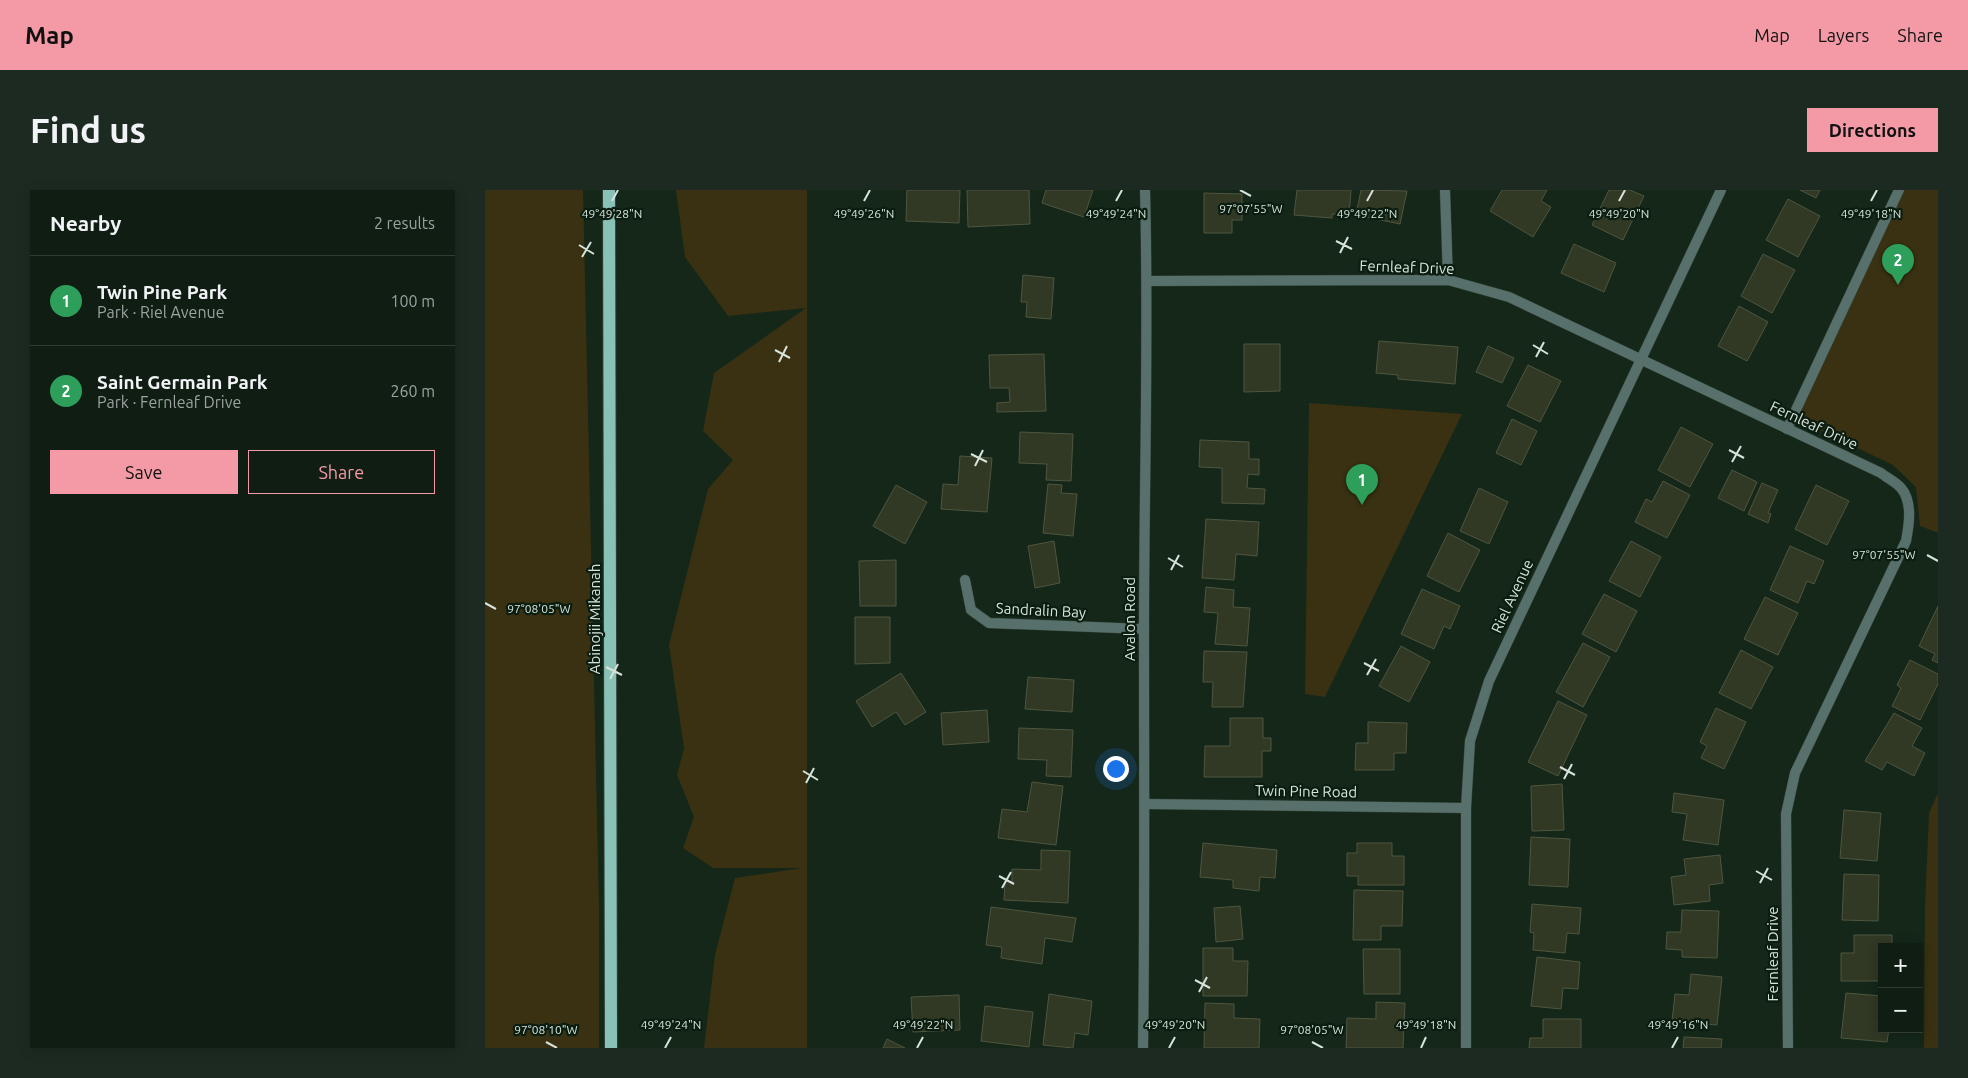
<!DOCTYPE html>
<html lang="en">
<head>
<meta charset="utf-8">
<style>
  :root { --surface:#0f1d13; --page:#1d2a21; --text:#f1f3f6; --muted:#9ba2a0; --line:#2f3b33; --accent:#f49aa6 }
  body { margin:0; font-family:Ubuntu,sans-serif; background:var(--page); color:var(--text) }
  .controls { position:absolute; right:15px; bottom:15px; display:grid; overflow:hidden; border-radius:0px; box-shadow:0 2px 12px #0003 }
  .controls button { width:45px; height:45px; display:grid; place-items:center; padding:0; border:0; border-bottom:1px solid var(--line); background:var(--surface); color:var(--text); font:25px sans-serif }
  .you { position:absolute; left:630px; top:578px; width:18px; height:18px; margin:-12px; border:4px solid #fff; border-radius:50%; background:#1a73e8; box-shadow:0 0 0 8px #1a73e833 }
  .badge { display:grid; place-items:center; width:32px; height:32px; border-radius:50%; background:var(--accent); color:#fff; font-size:16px; font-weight:700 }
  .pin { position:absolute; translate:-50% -41px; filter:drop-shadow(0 1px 2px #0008) }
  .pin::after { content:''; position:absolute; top:26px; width:18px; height:15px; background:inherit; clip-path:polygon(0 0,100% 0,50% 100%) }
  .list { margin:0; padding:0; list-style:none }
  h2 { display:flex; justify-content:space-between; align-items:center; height:65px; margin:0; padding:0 20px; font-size:21px }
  h2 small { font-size:16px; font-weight:400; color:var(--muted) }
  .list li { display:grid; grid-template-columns:32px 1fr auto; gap:15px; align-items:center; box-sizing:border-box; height:90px; padding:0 20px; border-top:1px solid var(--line) }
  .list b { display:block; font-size:19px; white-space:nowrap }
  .list p { margin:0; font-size:16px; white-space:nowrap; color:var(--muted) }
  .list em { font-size:16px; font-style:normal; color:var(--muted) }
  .actions { display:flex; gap:10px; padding:15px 20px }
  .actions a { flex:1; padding:11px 0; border:1px solid var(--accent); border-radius:0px; text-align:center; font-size:18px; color:var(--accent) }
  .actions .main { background:var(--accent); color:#111 }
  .map { position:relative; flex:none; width:1453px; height:858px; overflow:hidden; border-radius:0px }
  header { display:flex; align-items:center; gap:30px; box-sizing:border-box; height:70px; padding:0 25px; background:var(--accent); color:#111 }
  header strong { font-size:24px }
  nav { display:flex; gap:28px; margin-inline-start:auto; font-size:18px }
  .intro { display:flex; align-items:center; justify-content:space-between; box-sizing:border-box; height:120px; padding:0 30px }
  h1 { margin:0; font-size:35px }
  .button { padding:12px 22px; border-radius:0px; background:var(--accent); color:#111; font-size:18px; font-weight:700 }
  main { display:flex; gap:30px; padding:0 30px }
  aside { flex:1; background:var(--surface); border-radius:0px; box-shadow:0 2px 12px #0003 }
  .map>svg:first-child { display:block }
  .green { fill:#393112 }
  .building { fill:#313824; stroke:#4e5640 }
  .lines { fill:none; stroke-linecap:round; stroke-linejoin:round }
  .lane-casing { stroke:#2f4134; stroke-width:11 }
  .street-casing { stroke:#2f4134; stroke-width:11 }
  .primary-casing { stroke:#2f4134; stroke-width:14 }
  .lane { stroke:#57706b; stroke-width:10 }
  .street { stroke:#57706b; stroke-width:10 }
  .primary { stroke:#8ac1b6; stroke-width:12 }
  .ticks { fill:none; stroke:#d7e3da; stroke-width:2 }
  .labels { text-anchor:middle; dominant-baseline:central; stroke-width:4.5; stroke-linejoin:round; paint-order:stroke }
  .street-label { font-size:15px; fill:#d7e3da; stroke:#0a1d10 }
  .ticks-label { font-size:12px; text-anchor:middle; fill:#d7e3da; stroke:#0a1d10; stroke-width:4.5; stroke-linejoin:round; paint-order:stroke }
</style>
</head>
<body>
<header>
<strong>Map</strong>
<nav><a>Map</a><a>Layers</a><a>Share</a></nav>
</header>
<div class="intro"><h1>Find us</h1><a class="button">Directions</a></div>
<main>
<aside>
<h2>Nearby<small>2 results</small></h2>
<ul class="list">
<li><span class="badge" style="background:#2e9e5b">1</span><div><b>Twin Pine Park</b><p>Park · Riel Avenue</p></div><em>100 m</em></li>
<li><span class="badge" style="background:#2e9e5b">2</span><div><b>Saint Germain Park</b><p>Park · Fernleaf Drive</p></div><em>260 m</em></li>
</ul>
<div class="actions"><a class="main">Save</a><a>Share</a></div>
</aside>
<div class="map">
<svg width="1453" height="858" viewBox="0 0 1453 858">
  <rect width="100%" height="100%" fill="#142719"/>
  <g class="green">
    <polygon points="0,0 98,0 114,717 114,858 0,858"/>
    <polygon points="191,0 322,0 322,858 219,858 230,765 250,688 317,678 228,678 198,658 209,627 192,585 199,558 184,455 223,299 248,270 218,241 229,183 321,118 243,126 200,67"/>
    <polygon points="1417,0 1453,0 1453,343 1435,336 1431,297 1408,275 1318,232 1314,225 1328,189"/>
    <polygon points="824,213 977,224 840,507 820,504"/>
    <polygon points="1453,603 1453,858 1439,858 1440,717 1444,623"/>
  </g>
  <g class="building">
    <polygon points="422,0 475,0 474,33 421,31"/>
    <polygon points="482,0 544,0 545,34 483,37"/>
    <polygon points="561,0 608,0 599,27 557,13"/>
    <polygon points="812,0 866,0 864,25 847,24 847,28 809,25"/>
    <polygon points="876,0 922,1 915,34 871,25"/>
    <polygon points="1017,0 1062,0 1056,11 1066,17 1048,47 1005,21"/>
    <polygon points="1124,0 1145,0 1159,6 1138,50 1107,35"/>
    <polygon points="1315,0 1335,0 1331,8"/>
    <polygon points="719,3 757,4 757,30 747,30 747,43 719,43"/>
    <polygon points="1303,9 1335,26 1313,67 1281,50"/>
    <polygon points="1089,54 1131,73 1119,102 1076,83"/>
    <polygon points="1278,64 1310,80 1287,123 1256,106"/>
    <polygon points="538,85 569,88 566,129 541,127 542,112 536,112"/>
    <polygon points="1254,116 1283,132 1262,171 1233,156"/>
    <polygon points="894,151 973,157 970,194 913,189 913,185 891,183"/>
    <polygon points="759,154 795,154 795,201 759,202"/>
    <polygon points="1003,156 1029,168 1017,193 991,182"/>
    <polygon points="559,164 561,221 512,222 512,213 525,212 524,198 505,198 504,165"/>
    <polygon points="1043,175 1076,191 1055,232 1022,216"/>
    <polygon points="1027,229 1052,241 1036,275 1011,263"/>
    <polygon points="1196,237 1228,254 1205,297 1173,280"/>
    <polygon points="535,242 588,244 586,291 561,290 562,274 534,273"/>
    <polygon points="715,250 764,252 764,269 774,269 774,285 763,284 762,298 780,299 779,314 737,313 737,278 714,277"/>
    <polygon points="475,266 507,268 502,322 456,319 458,294 473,295"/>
    <polygon points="1247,280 1272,292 1259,321 1233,308"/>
    <polygon points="1178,291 1205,305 1182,348 1150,332 1161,309 1167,312"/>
    <polygon points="1277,293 1293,300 1283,323 1286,324 1283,333 1263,324"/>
    <polygon points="563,294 577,295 576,303 592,304 588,346 558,343"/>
    <polygon points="411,295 442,312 420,354 388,336"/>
    <polygon points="1331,295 1364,311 1342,355 1310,339"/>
    <polygon points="994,298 1023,312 1004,354 975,341"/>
    <polygon points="721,329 774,332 772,366 751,364 749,390 717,388"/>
    <polygon points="963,343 995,360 974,402 942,386"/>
    <polygon points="569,351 575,393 550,398 543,356"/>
    <polygon points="1146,351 1176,367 1155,407 1124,391"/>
    <polygon points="1305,356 1339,371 1329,394 1322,391 1313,413 1285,400"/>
    <polygon points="411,370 411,416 375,416 374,371"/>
    <polygon points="721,397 749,400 748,417 765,418 762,456 730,454 733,423 719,422"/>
    <polygon points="937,399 975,416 965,439 959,436 949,459 916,444"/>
    <polygon points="1119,404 1152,421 1131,462 1097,444"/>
    <polygon points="1280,407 1313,423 1293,465 1259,449"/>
    <polygon points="1453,416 1453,473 1447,470 1450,464 1434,456"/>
    <polygon points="370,427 405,427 405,473 370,474"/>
    <polygon points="1098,453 1125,467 1098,517 1071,502"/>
    <polygon points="916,456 945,472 924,512 894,496"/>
    <polygon points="1256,460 1288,477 1266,519 1234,503"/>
    <polygon points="719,461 762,462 758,517 727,517 728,492 718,492"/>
    <polygon points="1425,470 1453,484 1453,494 1435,530 1407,516 1416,498 1412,495"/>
    <polygon points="416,483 441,522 420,535 411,522 387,537 371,511"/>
    <polygon points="543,487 589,490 587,522 540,519"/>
    <polygon points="1073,511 1102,525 1073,586 1043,572"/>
    <polygon points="1231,518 1261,532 1239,579 1216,568 1222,556 1215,552"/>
    <polygon points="502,520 504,552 458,555 456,523"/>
    <polygon points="1409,523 1437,538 1427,556 1440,563 1429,586 1402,572 1397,580 1380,571"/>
    <polygon points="745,528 778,528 778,548 786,548 786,561 777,561 777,587 719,587 720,556 745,556"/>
    <polygon points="883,532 922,533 921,563 909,563 909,580 870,580 871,553 883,553"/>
    <polygon points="534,538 588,540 586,587 561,586 562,570 533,569"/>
    <polygon points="547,592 578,596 571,655 513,648 517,619 542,622"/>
    <polygon points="1077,594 1079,640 1047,641 1046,596"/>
    <polygon points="1189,603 1239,610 1233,655 1198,650 1202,624 1187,622"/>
    <polygon points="1359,620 1396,623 1392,671 1355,668"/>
    <polygon points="1046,647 1085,649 1083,697 1044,695"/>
    <polygon points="718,653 792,660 790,688 775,687 774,701 748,698 748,690 715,687"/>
    <polygon points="872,653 907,653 907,666 919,666 919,695 873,695 873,686 862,686 862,663 872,663"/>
    <polygon points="556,660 585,661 583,713 519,710 520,691 527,692 527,679 556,680"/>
    <polygon points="1235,665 1238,693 1224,695 1225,711 1189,715 1186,687 1201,685 1199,669"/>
    <polygon points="1359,684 1394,685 1393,731 1357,730"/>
    <polygon points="869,700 918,701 917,736 896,736 896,750 868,750"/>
    <polygon points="1047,714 1096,718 1094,744 1082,743 1080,763 1048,760 1049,743 1045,742"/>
    <polygon points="755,716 758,749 731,752 729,718"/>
    <polygon points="506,717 591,728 587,752 560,748 557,774 516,768 517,757 501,755"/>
    <polygon points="1197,720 1234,721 1232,768 1197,767 1197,760 1181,759 1182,742 1196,742"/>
    <polygon points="1369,745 1407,745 1407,757 1397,757 1395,791 1356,791 1356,763 1369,763"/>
    <polygon points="718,758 748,758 748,771 763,771 762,806 718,806"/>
    <polygon points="878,759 915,759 915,804 879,804"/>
    <polygon points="1052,767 1095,772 1093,799 1078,798 1076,819 1046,816"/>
    <polygon points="1206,784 1237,787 1232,835 1187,831 1190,804 1204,805"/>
    <polygon points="1361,803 1397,806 1393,834 1397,835 1397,839 1404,839 1402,852 1356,848"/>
    <polygon points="564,804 607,811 603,845 590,843 588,858 558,855"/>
    <polygon points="474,805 475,840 428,842 426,807"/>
    <polygon points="891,812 920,813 918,858 861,858 862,828 891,829"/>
    <polygon points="720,813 749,814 749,828 775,829 774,858 719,858"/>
    <polygon points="500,816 548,822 544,857 496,851"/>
    <polygon points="1058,829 1096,829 1096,858 1044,858 1045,848 1058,848"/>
    <polygon points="1199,847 1237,849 1236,858 1198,858"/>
    <polygon points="402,849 420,858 398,858"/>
  </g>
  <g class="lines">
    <defs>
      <polyline id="lane" points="1302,239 1414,0"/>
      <g id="street">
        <polyline points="960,0 963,90"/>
        <path d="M663 91 963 90 1024 107 1396 283C1402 288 1411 292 1416 298 1428 312 1424 335 1421 351L1310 583 1301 624 1303 858"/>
        <polyline points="480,390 486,420 504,433 659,439"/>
        <polyline points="661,614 981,618"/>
        <path d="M658 858C660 719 659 579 659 440 659 293 664 147 660 0"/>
        <polyline points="981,858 981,618 985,551 1004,491 1236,0"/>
      </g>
      <polyline id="primary" points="124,0 126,858"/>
    </defs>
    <use href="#lane" class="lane-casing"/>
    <use href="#street" class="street-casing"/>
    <use href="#primary" class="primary-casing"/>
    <use href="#lane" class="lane"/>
    <use href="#street" class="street"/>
    <use href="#primary" class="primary"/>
  </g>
  <path class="ticks" d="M755 0 766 6M127 11 133 0M379 11 385 0M631 11 637 0M882 11 888 0M1134 11 1140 0M1386 11 1392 0M851 51 867 59M94 55 109 64M855 63 863 47M97 67 106 52M1048 155 1063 164M290 160 305 168M1051 167 1059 152M294 172 302 156M1244 260 1259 268M486 264 502 272M1247 272 1256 256M490 276 498 260M1442 365 1453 371M683 368 698 377M686 380 694 365M0 413 11 419M879 473 894 481M121 477 137 485M882 485 891 469M125 489 133 474M1075 577 1090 585M318 581 333 590M1079 589 1087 574M321 593 329 578M1271 681 1287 690M514 686 529 694M1275 693 1283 678M517 698 526 682M710 790 725 798M714 802 722 787M61 852 72 858M827 852 838 858M180 858 186 847M432 858 438 847M684 858 690 847M936 858 941 847M1187 858 1193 847"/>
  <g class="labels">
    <g class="street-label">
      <text transform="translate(922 77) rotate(2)">Fernleaf Drive</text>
      <text transform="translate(1329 235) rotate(25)">Fernleaf Drive</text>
      <text transform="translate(1027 406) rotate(-65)">Riel Avenue</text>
      <text transform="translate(556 420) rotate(3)">Sandralin Bay</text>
      <text transform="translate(109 429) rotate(-90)">Abinojii Mikanah</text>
      <text transform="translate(644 429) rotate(-90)">Avalon Road</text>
      <text transform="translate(821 601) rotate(1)">Twin Pine Road</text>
      <text transform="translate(1287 764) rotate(-90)">Fernleaf Drive</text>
    </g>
  </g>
  <g class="ticks-label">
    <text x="766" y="23">97°07'55"W</text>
    <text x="127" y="28">49°49'28"N</text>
    <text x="379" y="28">49°49'26"N</text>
    <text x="631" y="28">49°49'24"N</text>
    <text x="882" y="28">49°49'22"N</text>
    <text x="1134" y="28">49°49'20"N</text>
    <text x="1386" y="28">49°49'18"N</text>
    <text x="1399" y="369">97°07'55"W</text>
    <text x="54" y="423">97°08'05"W</text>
    <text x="186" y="839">49°49'24"N</text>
    <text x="438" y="839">49°49'22"N</text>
    <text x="690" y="839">49°49'20"N</text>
    <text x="941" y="839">49°49'18"N</text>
    <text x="1193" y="839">49°49'16"N</text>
    <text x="61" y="844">97°08'10"W</text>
    <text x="827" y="844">97°08'05"W</text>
  </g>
</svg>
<div class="controls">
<button>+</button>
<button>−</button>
</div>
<div class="you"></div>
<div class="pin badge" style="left:877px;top:315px;background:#2e9e5b">1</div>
<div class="pin badge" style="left:1413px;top:95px;background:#2e9e5b">2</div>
</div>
</main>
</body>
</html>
